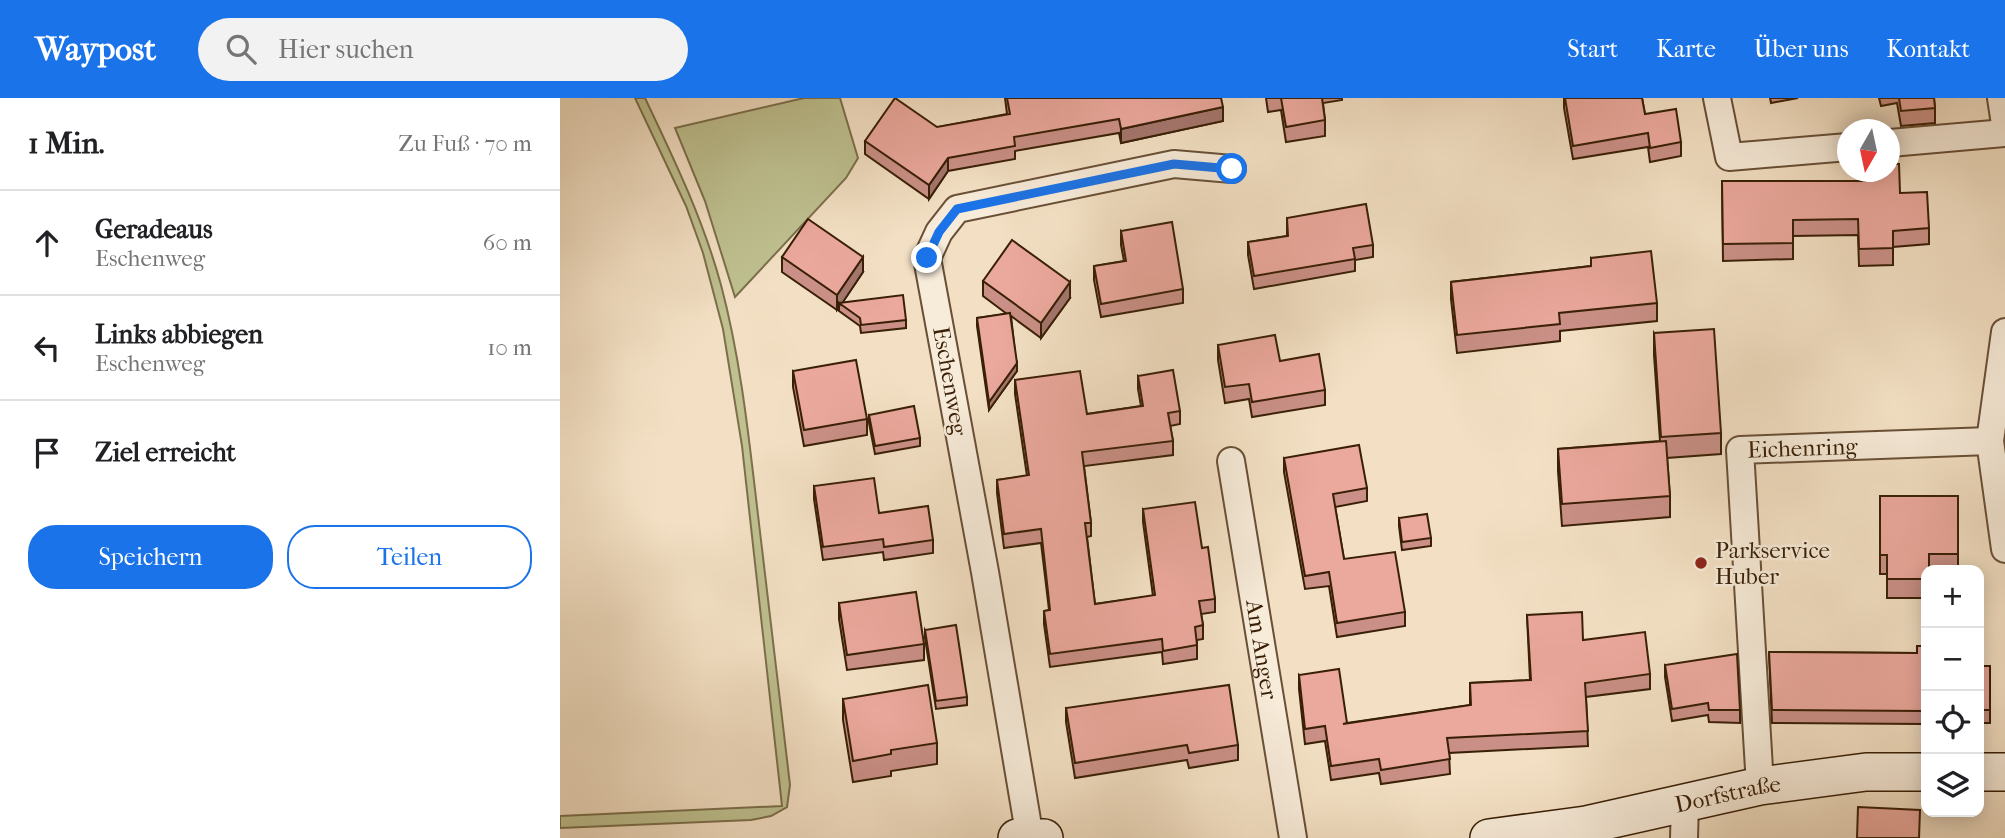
<!DOCTYPE html>
<html lang="de">
<head>
<meta charset="utf-8">
<style>
  :root { --surface:#fff; --page:#f2f2f2; --text:#202124; --muted:#757577; --line:#e0e0e0; --accent:#1a73e8 }
  body { margin:0; font-family:"IM FELL French Canon",serif; background:var(--page); color:var(--text) }
  .controls { position:absolute; right:21px; bottom:21px; display:grid; overflow:hidden; border-radius:14px; box-shadow:0 4px 18px #0003 }
  .controls button { width:63px; height:63px; display:grid; place-items:center; padding:0; border:0; border-bottom:2px solid var(--line); background:var(--surface); color:var(--text); font:35px sans-serif }
  .compass { position:absolute; left:1277px; top:21px; width:63px; height:63px; border-radius:50%; background:var(--surface); box-shadow:0 4px 18px #0003; rotate:189deg }
  .stop { position:absolute; width:21px; height:21px; margin:-16px; border:5px solid #1a73e8; border-radius:50%; background:#fff }
  .stop.end { background:#1a73e8; border-color:#fff; box-shadow:0 2px 7px #0008 }
  .list { margin:0; padding:0; list-style:none }
  h2 { display:flex; justify-content:space-between; align-items:center; height:91px; margin:0; padding:0 28px; font-size:30px }
  h2 small { font-size:23px; font-weight:400; color:var(--muted) }
  .list li { display:grid; grid-template-columns:46px 1fr auto; gap:21px; align-items:center; box-sizing:border-box; height:105px; padding:0 28px; border-top:2px solid var(--line) }
  .list b { display:block; font-size:26px; white-space:nowrap }
  .list p { margin:0; font-size:23px; white-space:nowrap; color:var(--muted) }
  .list em { font-size:23px; font-style:normal; color:var(--muted) }
  .actions { display:flex; gap:14px; padding:21px 28px }
  .actions a { flex:1; padding:16px 0; border:2px solid var(--accent); border-radius:28px; text-align:center; font-size:24px; color:var(--accent) }
  .actions .main { background:var(--accent); color:#fff }
  .icon { flex:none; width:38px; height:38px; fill:none; stroke:currentColor; stroke-width:2; stroke-linecap:round; stroke-linejoin:round }
  .map { position:relative; flex:none; width:1445px; height:740px; overflow:hidden }
  header { display:flex; align-items:center; gap:42px; box-sizing:border-box; height:98px; padding:0 35px; background:var(--accent); color:#fff }
  header strong { font-size:33px }
  nav { display:flex; gap:38px; margin-inline-start:auto; font-size:24px }
  .search { width:490px; height:63px; background:var(--page); display:flex; align-items:center; gap:18px; box-sizing:border-box; padding:0 24px; border-radius:38px; color:var(--muted); font-size:26px }
  main { display:flex }
  aside { flex:1; background:var(--surface) }
  .map>svg:first-child { display:block }
  .green { fill:#bfc191; stroke:#7c704c; stroke-width:2 }
  .lines { fill:none; stroke-linecap:round; stroke-linejoin:round }
  .street-casing { stroke:#684f36; stroke-width:30 }
  .secondary-casing { stroke:#391f06; stroke-width:40 }
  .street { stroke:#f7ebd9; stroke-width:26 }
  .secondary { stroke:#f7ebd9; stroke-width:37 }
  .wall { fill:#ca9087; stroke:#391f06; stroke-width:2 }
  .shaded-wall { fill:#a4766e; stroke:#391f06; stroke-width:2 }
  .building { fill:#eba89d; stroke:#391f06; stroke-width:2 }
  .route { stroke:#1a73e8; stroke-width:9 }
  .poi-dot { fill:#8f2418; stroke:#f7ebd9; stroke-width:2.5 }
  .labels { text-anchor:middle; dominant-baseline:central; stroke-width:5; stroke-linejoin:round; paint-order:stroke }
  .street-label { font-size:23px; fill:#391f06; stroke:#f7ebd9 }
  .poi-label { font-size:23px; fill:#391f06; stroke:#f7ebd9; text-anchor:start }
</style>
</head>
<body>
<header>
<strong>Waypost</strong>
<div class="search"><svg class="icon" aria-label="search" viewBox="0 0 24 24"><circle cx="10" cy="10" r="6"/><path d="M15 15l6 6"/></svg>Hier suchen</div>
<nav><a>Start</a><a>Karte</a><a>Über uns</a><a>Kontakt</a></nav>
</header>
<main>
<aside>
<h2>1 Min.<small>Zu Fuß · 70 m</small></h2>
<ul class="list">
<li><svg class="icon" aria-label="ahead" viewBox="0 0 24 24"><path d="M12 20V5M6 11l6-6 6 6"/></svg><div><b>Geradeaus</b><p>Eschenweg</p></div><em>60 m</em></li>
<li><svg class="icon" aria-label="left" viewBox="0 0 24 24"><path d="M17 20v-9H6M10 6l-5 5 5 5"/></svg><div><b>Links abbiegen</b><p>Eschenweg</p></div><em>10 m</em></li>
<li><svg class="icon" aria-label="arrive" viewBox="0 0 24 24"><path d="M6 21V4h12l-3 4 3 4H6"/></svg><div><b>Ziel erreicht</b></div></li>
</ul>
<div class="actions"><a class="main">Speichern</a><a>Teilen</a></div>
</aside>
<div class="map">
<svg width="1445" height="740" viewBox="0 0 1445 740">
  <rect width="100%" height="100%" fill="#f3e0c4"/>
  <filter id="stains"><feTurbulence type="fractalNoise" baseFrequency=".00286" numOctaves="4"/><feColorMatrix values="0 0 0 0 .2 0 0 0 0 .09 0 0 0 0 .02 0 0 0 .5 -.17"/></filter>
  <radialGradient id="worn" r=".72"><stop offset=".6" stop-color="#630" stop-opacity="0"/><stop offset="1" stop-color="#630" stop-opacity=".3"/></radialGradient>
  <g class="green">
    <path d="M75 0H85C114 61 143 121 161 187 181 262 189 341 198 417 209 507 220 597 230 687L227 709 211 718 191 722 0 730V718L222 708 182 348 163 231 143 155 126 108Z"/>
    <polygon points="244,0 280,0 298,60 286,80 175,199 145,103 115,30"/>
  </g>
  <g class="lines">
    <defs>
      <g id="street">
        <polyline points="1157,0 1169,59 1288,49"/>
        <polyline points="1441,0 1445,26"/>
        <polyline points="1330,45 1445,35"/>
        <polyline points="1445,234 1430,343 1445,451"/>
        <path id="s1" d="M671 363 733 740"/>
        <path id="s2" d="M1200 688 1180 352 1430 343"/>
        <polyline points="470,740 425,474 367,160 379,134 397,111 614,66 672,71"/>
        <polyline points="1124,740 1125,705"/>
      </g>
      <g id="secondary">
        <polyline points="1419,674 1445,674"/>
        <polyline points="457,740 484,740"/>
        <path id="s3" d="M929 740 1026 727 1200 688 1306 674H1366"/>
      </g>
    </defs>
    <use href="#street" class="street-casing"/>
    <use href="#secondary" class="secondary-casing"/>
    <use href="#street" class="street"/>
    <use href="#secondary" class="secondary"/>
  </g>
  <g class="wall">
    <polygon points="445,0 661,0 663,23 561,45 559,35 455,53 455,61 388,73 369,101 305,56 305,43 447,16"/>
    <polygon points="706,0 782,0 782,2 763,5 765,22 765,38 726,44 721,12 708,14"/>
    <polygon points="1004,0 1082,0 1085,16 1121,44 1121,58 1090,64 1088,49 1013,61 1004,10"/>
    <polygon points="1210,0 1238,0 1211,5"/>
    <polygon points="1319,0 1374,0 1375,10 1375,25 1341,28 1337,5 1321,8"/>
    <polygon points="1162,83 1340,95 1369,130 1369,146 1333,149 1333,167 1299,168 1298,137 1233,138 1233,161 1163,163"/>
    <polygon points="727,120 813,147 813,159 795,162 795,173 694,191 688,157 688,144 727,138"/>
    <polygon points="561,133 623,191 623,205 541,219 534,182 534,168 564,163 561,147"/>
    <polygon points="222,159 303,174 282,205 346,222 346,230 301,235 300,228 279,213 279,210 277,212 222,174"/>
    <polygon points="1031,160 1097,205 1097,223 1000,233 1000,243 897,255 891,201 891,184 1031,168"/>
    <polygon points="423,183 510,200 481,240 451,218 457,273 429,312 417,228 417,220 447,216 423,198"/>
    <polygon points="1094,235 1161,335 1161,356 1107,360 1110,398 1110,419 1002,428 998,373 998,351 1100,343 1094,257"/>
    <polygon points="658,247 720,263 765,292 765,307 692,319 689,301 665,305 658,262"/>
    <polygon points="233,273 307,321 307,337 244,348 233,289"/>
    <polygon points="578,278 620,313 620,326 610,328 613,343 613,357 524,368 531,425 531,438 527,439 535,506 593,498 583,424 583,411 642,450 655,501 655,514 641,516 643,527 643,541 637,542 637,561 603,566 602,554 490,569 484,526 484,513 489,512 481,445 444,450 437,395 437,382 467,378 455,296 455,282 527,316 581,308 578,291"/>
    <polygon points="309,317 360,340 360,348 315,356 309,325"/>
    <polygon points="724,360 807,390 807,403 775,409 784,461 845,514 845,528 777,539 769,488 745,491 724,374"/>
    <polygon points="254,388 319,415 373,442 373,455 324,462 323,454 263,462 254,401"/>
    <polygon points="1320,398 1398,398 1398,472 1366,472 1366,500 1327,500 1327,476 1320,476"/>
    <polygon points="839,420 871,440 871,448 842,452 839,428"/>
    <polygon points="279,505 364,546 364,562 287,572 279,521"/>
    <polygon points="967,517 1023,542 1090,576 1090,591 1026,599 1028,648 889,655 890,676 821,686 819,675 771,682 765,643 745,646 739,591 739,577 787,625 910,607 910,585 970,582"/>
    <polygon points="365,532 407,599 407,607 376,611 365,540"/>
    <polygon points="1366,548 1366,631 1364,631 1364,626 1212,625 1209,554 1357,555"/>
    <polygon points="1105,567 1180,612 1180,625 1149,624 1148,617 1112,623 1105,579"/>
    <rect x="1419" y="568" width="11" height="57"/>
    <polygon points="283,601 377,645 377,666 331,673 331,678 293,684 283,622"/>
    <polygon points="506,610 678,647 678,662 629,670 627,662 515,680 506,624"/>
  </g>
  <g class="shaded-wall">
    <polygon points="663,9 663,23 561,45 561,31"/>
    <polygon points="388,60 388,73 369,101 369,87"/>
    <polygon points="303,159 303,174 281,207 279,205 279,210 277,212 277,197"/>
    <polygon points="510,184 510,200 481,240 481,225"/>
    <polygon points="457,265 457,273 429,312 429,304"/>
  </g>
  <g class="building">
    <polygon points="335,0 377,29 450,16 447,0 661,0 663,9 561,31 559,21 454,39 455,48 388,60 369,87 305,43"/>
    <polygon points="721,0 762,0 765,22 726,29"/>
    <polygon points="1005,0 1082,0 1085,16 1116,11 1121,44 1090,50 1088,35 1013,48"/>
    <polygon points="1339,0 1374,0 1375,10 1341,13"/>
    <polygon points="1329,66 1339,66 1340,95 1367,94 1369,130 1333,133 1333,150 1299,151 1298,121 1233,122 1233,145 1163,146 1162,83 1305,83 1304,74 1329,74"/>
    <polygon points="806,106 813,147 793,150 795,161 694,178 688,144 728,138 727,120"/>
    <polygon points="248,121 303,159 277,197 222,159"/>
    <polygon points="612,124 623,191 541,206 534,168 566,163 561,133"/>
    <polygon points="452,142 510,184 481,225 423,183"/>
    <polygon points="1091,153 1097,205 999,215 1000,226 897,237 891,184 1031,168 1031,160"/>
    <polygon points="343,197 346,222 301,227 300,220 279,205"/>
    <polygon points="450,215 457,265 429,304 417,220"/>
    <polygon points="1154,231 1161,335 1101,339 1094,235"/>
    <polygon points="715,237 720,263 759,256 765,292 692,304 689,286 665,289 658,247"/>
    <polygon points="296,262 307,321 244,332 233,273"/>
    <polygon points="613,272 620,313 608,315 613,343 522,354 531,425 525,425 535,506 595,497 583,411 635,404 642,450 648,449 655,501 639,503 643,527 635,529 637,547 603,553 602,541 490,556 484,513 490,512 481,431 444,436 437,382 469,377 455,282 520,273 527,316 583,308 578,278"/>
    <polygon points="354,308 360,340 315,348 309,317"/>
    <polygon points="1106,343 1110,398 1002,406 998,351"/>
    <polygon points="799,347 807,390 773,396 784,461 835,454 845,514 777,525 769,474 745,478 724,360"/>
    <polygon points="314,380 319,415 368,408 373,442 324,449 323,441 263,449 254,388"/>
    <polygon points="1320,398 1398,398 1398,456 1369,456 1369,472 1366,472 1366,481 1327,481 1327,457 1320,457"/>
    <polygon points="867,416 871,440 842,444 839,420"/>
    <polygon points="356,494 364,546 287,557 279,505"/>
    <polygon points="1022,514 1023,542 1085,534 1090,576 1025,585 1028,633 887,640 890,661 821,672 819,661 771,668 765,628 745,631 739,577 779,571 787,625 783,626 911,607 910,585 971,582 967,517"/>
    <polygon points="396,527 407,599 376,603 365,532"/>
    <polygon points="1357,548 1366,548 1366,619 1364,619 1364,613 1212,612 1209,554 1357,555"/>
    <polygon points="1177,556 1180,612 1149,612 1148,605 1112,611 1105,567"/>
    <rect x="1419" y="568" width="11" height="44"/>
    <polygon points="368,587 377,645 331,652 331,656 293,663 283,601"/>
    <polygon points="669,587 678,647 629,655 627,647 515,665 506,610"/>
    <polygon points="1298,709 1360,712 1359,740 1297,740"/>
  </g>
  <g class="lines">
    <polyline class="route" points="367,160 379,134 397,111 614,66 672,71"/>
  </g>
  <circle class="poi-dot" cx="1141" cy="465" r="7"/>
  <g class="labels">
    <g class="street-label">
      <text transform="translate(390 283) rotate(80)">Eschenweg</text>
      <text stroke="none"><textPath href="#s2" startOffset="399">Eichenring</textPath></text>
      <text stroke="none"><textPath href="#s1" startOffset="191">Am Anger</textPath></text>
      <text stroke="none"><textPath href="#s3" startOffset="243">Dorfstraße</textPath></text>
    </g>
    <g class="poi-label">
      <text x="1155" y="452">Parkservice<tspan x="1155" dy="26">Huber</tspan></text>
    </g>
  </g>
  <rect width="100%" height="100%" filter="url(#stains)"/>
  <rect width="100%" height="100%" fill="url(#worn)"/>
</svg>
<div class="controls">
<button>+</button>
<button>−</button>
<button><svg class="icon" aria-label="locate" viewBox="0 0 24 24"><circle cx="12" cy="12" r="6"/><path d="M12 2v4M12 18v4M2 12h4M18 12h4"/></svg></button>
<button><svg class="icon" aria-label="layers" viewBox="0 0 24 24"><path d="M12 4l9 5-9 5-9-5zM3 14l9 5 9-5"/></svg></button>
</div>
<svg class="compass" viewBox="-18 -18 36 36"><path d="M0-13l5 13h-10z" fill="#e53935"/><path d="M0 13l5-13h-10z" fill="#757577"/></svg>
<div class="stop" style="left:672px;top:71px"></div>
<div class="stop end" style="left:367px;top:160px"></div>
</div>
</main>
</body>
</html>
